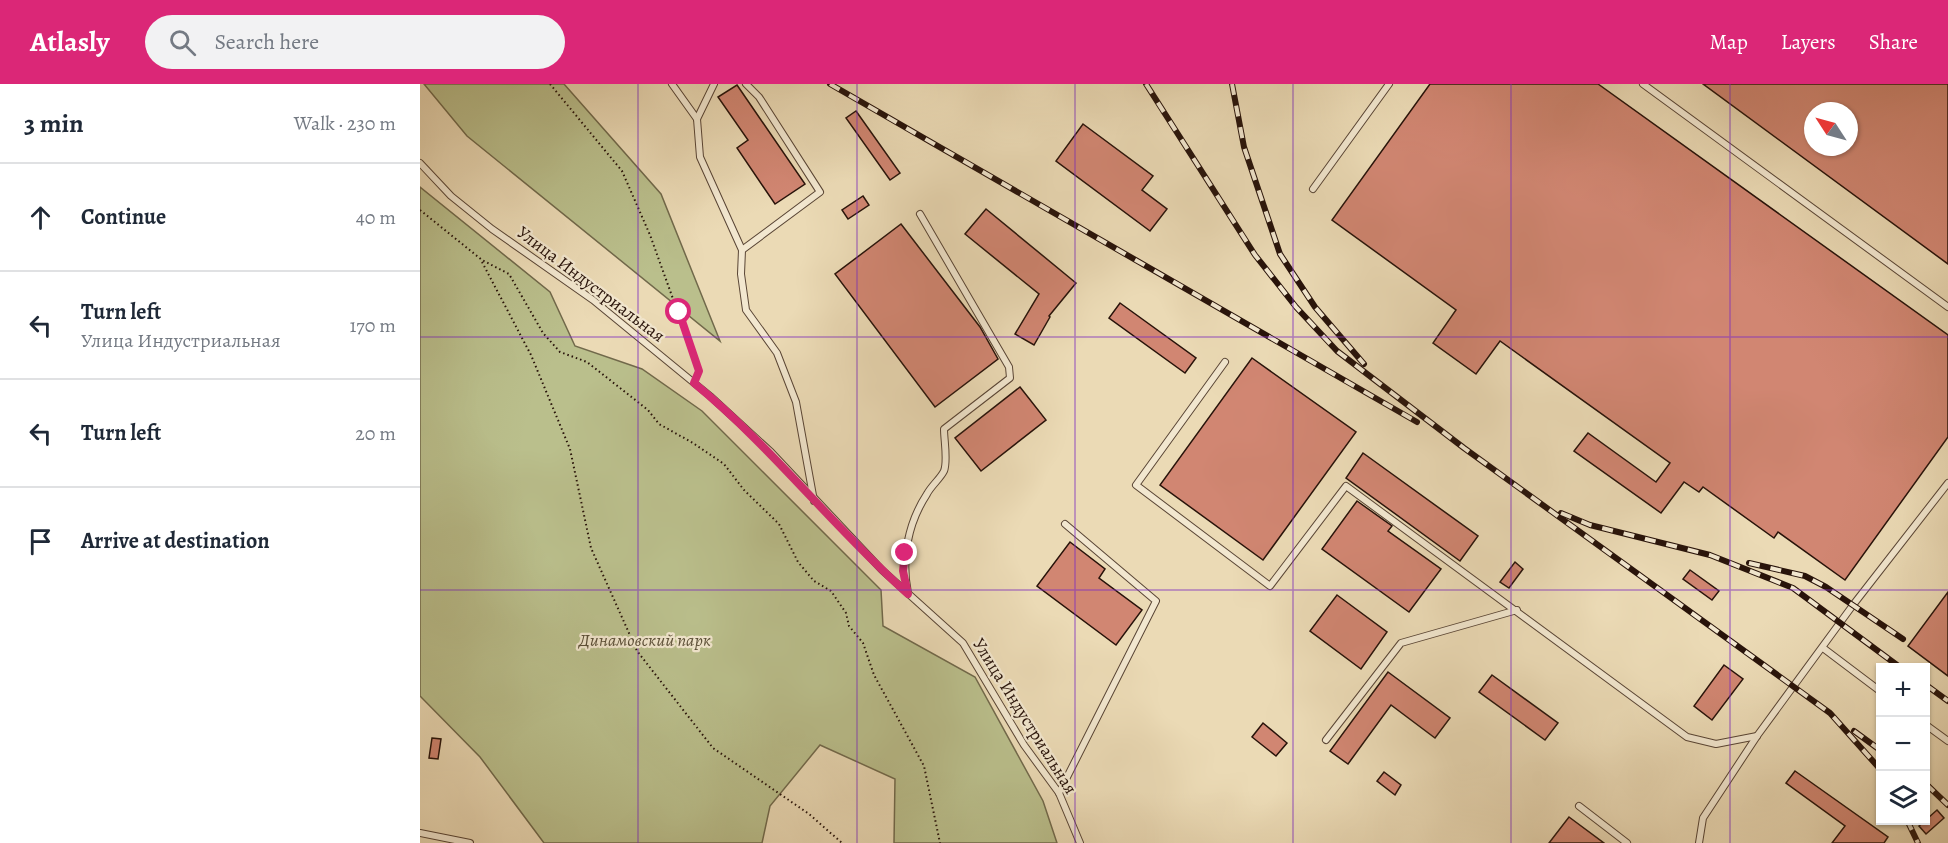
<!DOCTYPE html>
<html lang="en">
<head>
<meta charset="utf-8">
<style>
  :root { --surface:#fff; --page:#f2f2f3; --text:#1f2937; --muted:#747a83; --line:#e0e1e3; --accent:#db2777 }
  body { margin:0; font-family:Alegreya,serif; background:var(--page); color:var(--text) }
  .controls { position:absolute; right:18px; bottom:18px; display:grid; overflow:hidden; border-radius:0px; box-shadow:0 2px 4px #0004 }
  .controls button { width:54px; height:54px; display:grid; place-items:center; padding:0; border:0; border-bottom:2px solid var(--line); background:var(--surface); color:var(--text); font:30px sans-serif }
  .compass { position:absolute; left:1384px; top:18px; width:54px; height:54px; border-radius:50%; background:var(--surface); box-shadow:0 2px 4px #0004; rotate:306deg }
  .stop { position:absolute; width:18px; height:18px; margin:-14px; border:4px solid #db2777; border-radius:50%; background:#fff }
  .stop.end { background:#db2777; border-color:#fff; box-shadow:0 2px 6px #0008 }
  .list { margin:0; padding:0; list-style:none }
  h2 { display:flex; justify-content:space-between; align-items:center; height:78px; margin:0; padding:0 24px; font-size:26px }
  h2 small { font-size:20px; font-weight:400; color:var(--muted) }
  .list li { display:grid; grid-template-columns:39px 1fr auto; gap:18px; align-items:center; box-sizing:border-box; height:108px; padding:0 24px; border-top:2px solid var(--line) }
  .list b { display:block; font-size:22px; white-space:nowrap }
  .list p { margin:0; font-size:20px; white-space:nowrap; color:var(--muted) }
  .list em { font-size:20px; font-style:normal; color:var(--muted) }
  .icon { flex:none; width:33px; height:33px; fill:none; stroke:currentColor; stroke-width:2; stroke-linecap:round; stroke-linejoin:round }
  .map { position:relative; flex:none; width:1528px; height:759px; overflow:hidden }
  header { display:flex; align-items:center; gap:36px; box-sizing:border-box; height:84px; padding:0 30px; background:var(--accent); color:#fff }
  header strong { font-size:28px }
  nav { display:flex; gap:33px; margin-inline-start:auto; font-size:21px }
  .search { width:420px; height:54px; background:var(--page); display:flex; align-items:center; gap:15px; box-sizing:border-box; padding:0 21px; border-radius:33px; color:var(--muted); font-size:22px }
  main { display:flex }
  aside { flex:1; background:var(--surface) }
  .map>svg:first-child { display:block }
  .green { fill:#babf8c; stroke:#71694b; stroke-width:1.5 }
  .building { fill:#d18672; stroke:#28130a; stroke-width:1.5; fill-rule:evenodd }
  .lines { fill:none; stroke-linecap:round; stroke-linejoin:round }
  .lane-casing { stroke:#594535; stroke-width:8 }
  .path { stroke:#28130a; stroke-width:2; stroke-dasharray:1.5 3; stroke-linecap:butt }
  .lane { stroke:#f2e7cf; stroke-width:6 }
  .rail-casing { stroke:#28130a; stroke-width:6 }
  .rail { stroke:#f2e7cf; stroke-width:4; stroke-dasharray:11; stroke-linecap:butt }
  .route { stroke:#db2777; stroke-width:8 }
  .grid { fill:none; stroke:#7b2cbf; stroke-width:1.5; stroke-opacity:0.55 }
  .labels { text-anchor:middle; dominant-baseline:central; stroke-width:4.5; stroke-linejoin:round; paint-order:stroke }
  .street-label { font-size:18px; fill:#28130a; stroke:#f2e7cf }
  .park-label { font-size:18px; font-style:italic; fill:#5b4f38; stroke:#f2e7cf }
</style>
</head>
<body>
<header>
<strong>Atlasly</strong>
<div class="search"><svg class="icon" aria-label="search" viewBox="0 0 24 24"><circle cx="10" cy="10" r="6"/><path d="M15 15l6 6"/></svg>Search here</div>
<nav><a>Map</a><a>Layers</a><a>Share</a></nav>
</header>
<main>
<aside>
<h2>3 min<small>Walk · 230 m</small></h2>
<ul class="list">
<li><svg class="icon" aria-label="ahead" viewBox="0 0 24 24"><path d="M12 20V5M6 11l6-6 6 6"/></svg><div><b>Continue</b></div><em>40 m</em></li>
<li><svg class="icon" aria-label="left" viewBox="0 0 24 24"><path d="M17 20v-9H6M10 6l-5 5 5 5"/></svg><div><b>Turn left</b><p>Улица Индустриальная</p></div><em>170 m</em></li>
<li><svg class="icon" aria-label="left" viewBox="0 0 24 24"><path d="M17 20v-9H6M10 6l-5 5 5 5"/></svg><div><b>Turn left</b></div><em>20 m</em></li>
<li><svg class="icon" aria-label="arrive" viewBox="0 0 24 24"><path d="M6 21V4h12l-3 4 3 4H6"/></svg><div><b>Arrive at destination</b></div></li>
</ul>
</aside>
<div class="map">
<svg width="1528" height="759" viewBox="0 0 1528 759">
  <rect width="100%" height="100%" fill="#ebdab5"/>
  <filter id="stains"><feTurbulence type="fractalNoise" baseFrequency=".00333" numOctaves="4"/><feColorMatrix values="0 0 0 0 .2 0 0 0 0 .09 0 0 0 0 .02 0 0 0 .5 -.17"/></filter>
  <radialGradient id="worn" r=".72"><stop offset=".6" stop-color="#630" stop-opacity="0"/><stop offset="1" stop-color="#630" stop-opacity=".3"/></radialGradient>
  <g class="green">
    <polygon points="4,0 144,0 241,110 300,257 47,52"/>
    <polygon points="0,103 130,208 155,262 222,285 282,327 461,506 463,542 555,593 623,717 637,759 474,759 475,695 400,661 350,722 342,759 124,759 60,673 0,612"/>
  </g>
  <g class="building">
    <polygon points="1010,0 1178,0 1528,251 1528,353 1425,496 1358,448 1354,454 1283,403 1279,408 1264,398 1241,429 1154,367 1168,349 1236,398 1250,379 1080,257 1056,290 1013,259 1036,226 912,136"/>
    <path d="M1283 0H1528V180ZM1393 27H1429V63H1393Z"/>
    <polygon points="317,1 385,100 355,120 317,64 328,56 298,13"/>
    <polygon points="436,27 480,89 470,96 426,34"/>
    <polygon points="663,40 733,92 722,106 747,125 730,147 636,77"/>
    <polygon points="443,112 449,121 428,135 422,126"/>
    <polygon points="566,125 656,199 629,232 630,233 614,261 595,250 619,210 545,150"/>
    <polygon points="481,140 560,243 578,275 515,323 415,190"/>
    <polygon points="700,219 776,274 765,289 689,234"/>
    <polygon points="832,274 936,348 843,476 740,401"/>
    <polygon points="600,303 626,336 561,387 535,354"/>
    <polygon points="943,369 1058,452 1040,477 926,394"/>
    <polygon points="937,417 972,442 968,447 1021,485 989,528 902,465"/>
    <polygon points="650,458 685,485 679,494 722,526 696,561 617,502"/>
    <polygon points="1095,478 1103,485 1089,504 1080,498"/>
    <polygon points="1270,486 1299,507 1292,516 1263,495"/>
    <polygon points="1528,508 1528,592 1488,562"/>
    <polygon points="917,511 967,548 941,585 890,547"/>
    <polygon points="1304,581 1323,595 1292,636 1274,622"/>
    <polygon points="968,588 1030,634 1015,654 971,621 928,680 910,667"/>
    <polygon points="1072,591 1138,639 1125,656 1059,608"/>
    <polygon points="843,639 867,659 856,672 832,653"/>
    <polygon points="12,654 21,655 18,675 9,674"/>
    <polygon points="1375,687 1468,753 1464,759 1412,759 1425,742 1366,699"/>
    <polygon points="964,688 981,701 975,711 957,697"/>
    <polygon points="1517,726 1524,734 1506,750 1499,742"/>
    <polygon points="1149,733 1184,759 1129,759"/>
  </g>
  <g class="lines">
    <defs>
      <g id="lane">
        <polyline points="252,0 277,35 280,73 322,166"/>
        <polyline points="326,0 339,13 400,108 322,166 321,190 326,226 357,269 376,318 394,417"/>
        <polyline points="1223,0 1528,223"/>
        <polyline points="277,35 294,0"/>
        <polyline points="0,79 31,112 72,145 173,216 290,312 351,368 462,486 543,559 604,661 639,709 660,759"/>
        <polyline points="893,105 969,0"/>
        <polyline points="805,278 716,401 850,502 926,402 1267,653 1296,660 1337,652"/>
        <path d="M488 509C481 475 488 439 507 410 511 402 520 395 524 387 528 377 524 356 524 345L590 294 589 283 500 130"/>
        <polyline points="1403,564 1460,607"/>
        <polyline points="1506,641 1528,657"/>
        <polyline points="906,656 981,559 1097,526"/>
        <polyline points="639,709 736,517 645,440"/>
        <polyline points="1159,722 1207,759"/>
        <polyline points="0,749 50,759"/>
        <polyline points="1279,759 1283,734 1337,652 1433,521 1528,399"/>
      </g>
    </defs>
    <use href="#lane" class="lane-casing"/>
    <g class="path">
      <polyline points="130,0 202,87 230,151 279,287 278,291"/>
      <polyline points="0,126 62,176 89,190 123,249 140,268 167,278 228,326 239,340 273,359 304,380 324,406 359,440 378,478 394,497 411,507 426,529 429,542 443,559 454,591 504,682 520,759"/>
      <polyline points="62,178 111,271 150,365 171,464 217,567 293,664 389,730 422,759"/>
    </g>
    <use href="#lane" class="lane"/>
    <defs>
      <g id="rail">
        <polyline points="410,0 997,338"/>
        <polyline points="726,0 835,171 876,223 917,267 1044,364 1410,629 1460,685"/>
        <polyline points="812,0 824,63 860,170 895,223 944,280"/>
        <polyline points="1141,429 1170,441 1290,471 1373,504 1481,584"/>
        <polyline points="1329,479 1385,492 1406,503 1483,555"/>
        <polyline points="1506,601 1528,617"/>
        <polyline points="1434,647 1460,666"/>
        <polyline points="1506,700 1528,721"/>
        <polyline points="1487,736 1498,759"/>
      </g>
    </defs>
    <use href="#rail" class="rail-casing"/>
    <use href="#rail" class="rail"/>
  </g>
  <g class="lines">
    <path class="route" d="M259 228 279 287 274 299C352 363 413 443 488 510L483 487 485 469"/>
  </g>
  <path class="grid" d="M218 0V759M437 0V759M655 0V759M873 0V759M1091 0V759M1310 0V759M0 253H1528M0 506H1528"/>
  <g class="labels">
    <g class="street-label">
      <text transform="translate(171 200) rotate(37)">Улица Индустриальная</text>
      <text transform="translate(605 632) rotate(58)">Улица Индустриальная</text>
    </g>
    <g class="park-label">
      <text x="225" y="556">Динамовский парк</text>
    </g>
  </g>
  <rect width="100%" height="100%" filter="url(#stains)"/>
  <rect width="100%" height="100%" fill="url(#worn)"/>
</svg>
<div class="controls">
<button>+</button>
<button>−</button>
<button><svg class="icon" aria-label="layers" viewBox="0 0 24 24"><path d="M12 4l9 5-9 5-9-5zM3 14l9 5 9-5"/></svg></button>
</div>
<svg class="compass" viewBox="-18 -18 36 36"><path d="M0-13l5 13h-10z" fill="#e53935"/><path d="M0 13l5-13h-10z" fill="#747a83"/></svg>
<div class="stop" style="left:259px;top:228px"></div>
<div class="stop end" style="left:485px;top:469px"></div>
</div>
</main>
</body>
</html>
